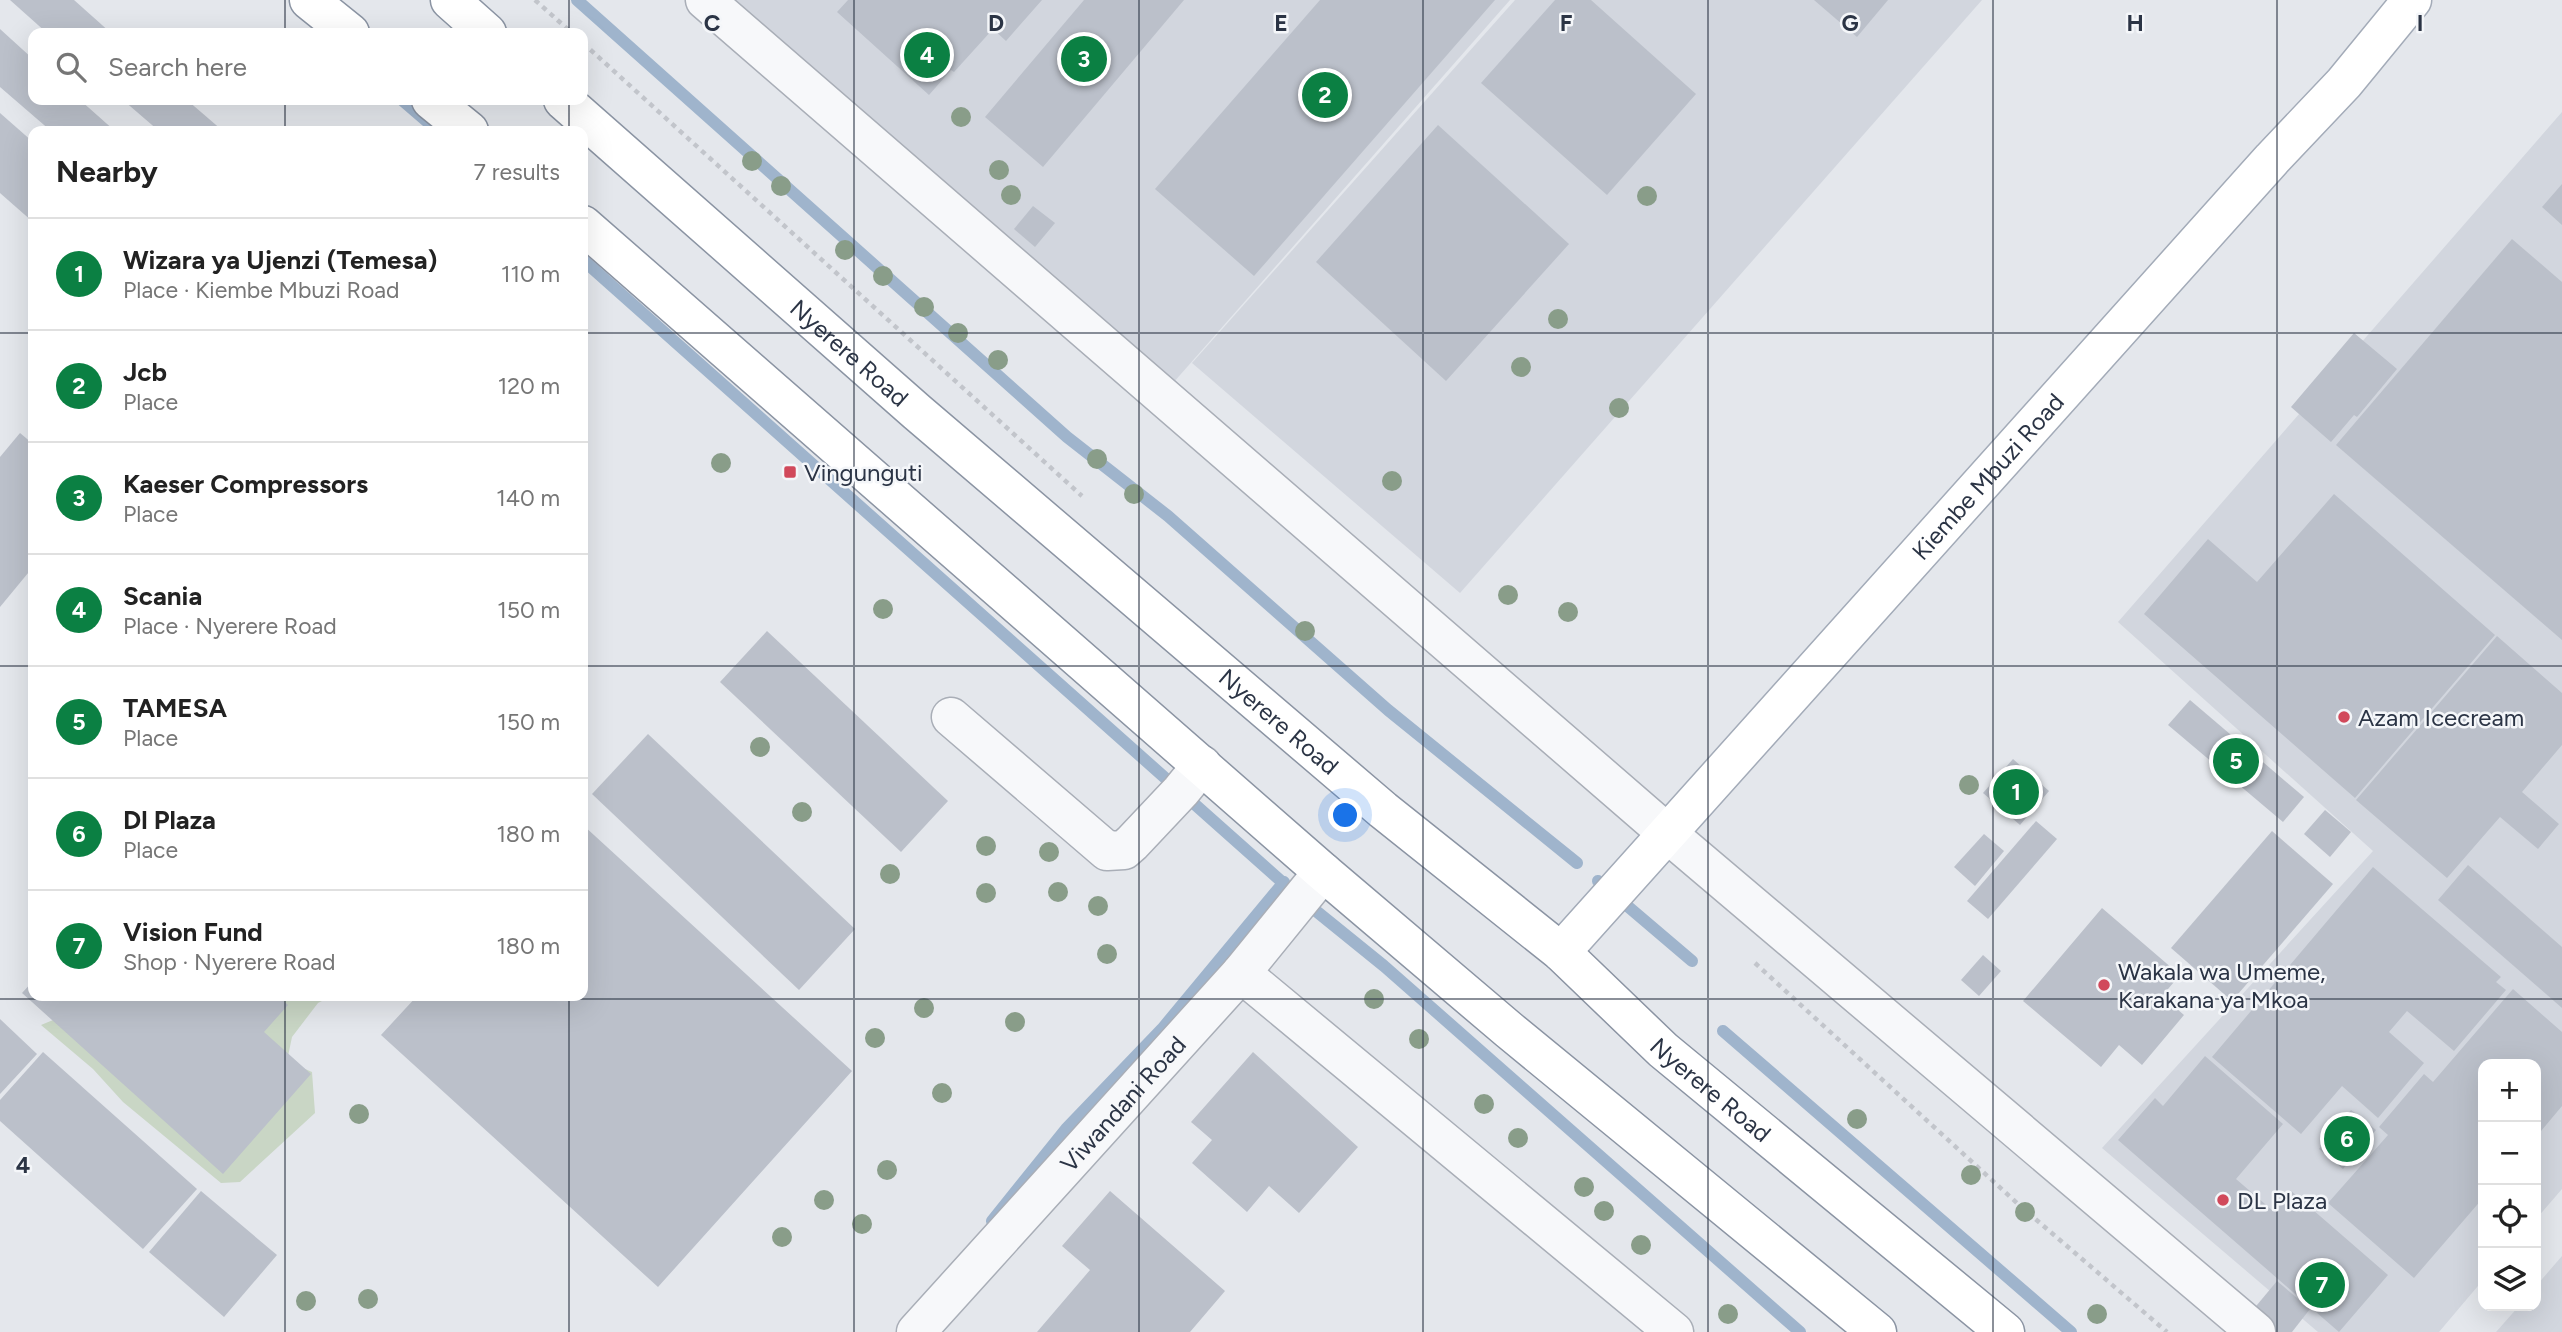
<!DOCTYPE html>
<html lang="en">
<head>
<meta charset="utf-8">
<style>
  :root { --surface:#fff; --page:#f6f6f6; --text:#222; --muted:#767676; --line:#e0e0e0; --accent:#0b8043 }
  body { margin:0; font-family:Figtree,sans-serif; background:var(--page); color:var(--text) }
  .controls { position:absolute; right:21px; bottom:21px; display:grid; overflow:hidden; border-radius:14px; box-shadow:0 7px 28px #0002 }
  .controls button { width:63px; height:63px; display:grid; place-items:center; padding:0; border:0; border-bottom:2px solid var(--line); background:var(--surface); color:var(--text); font:35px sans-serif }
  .you { position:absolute; left:1346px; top:816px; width:24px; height:24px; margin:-18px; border:5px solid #fff; border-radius:50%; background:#1a73e8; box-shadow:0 0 0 10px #1a73e833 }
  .badge { display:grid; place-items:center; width:46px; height:46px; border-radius:50%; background:var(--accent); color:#fff; font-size:23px; font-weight:700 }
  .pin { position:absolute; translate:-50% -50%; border:4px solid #fff; box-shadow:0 2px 7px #0006 }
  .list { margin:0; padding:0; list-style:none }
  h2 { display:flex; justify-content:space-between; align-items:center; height:91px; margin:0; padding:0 28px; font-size:30px }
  h2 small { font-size:23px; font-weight:400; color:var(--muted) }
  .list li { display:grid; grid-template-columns:46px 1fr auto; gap:21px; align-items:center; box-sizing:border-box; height:112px; padding:0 28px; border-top:2px solid var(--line) }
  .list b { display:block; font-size:26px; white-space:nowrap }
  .list p { margin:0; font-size:23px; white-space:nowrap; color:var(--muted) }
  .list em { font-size:23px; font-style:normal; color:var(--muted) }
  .icon { flex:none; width:38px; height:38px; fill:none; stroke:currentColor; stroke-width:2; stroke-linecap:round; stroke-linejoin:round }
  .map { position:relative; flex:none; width:2562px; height:1332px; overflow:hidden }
  .search { position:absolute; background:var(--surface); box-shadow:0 7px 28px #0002; left:28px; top:28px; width:560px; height:77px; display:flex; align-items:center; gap:18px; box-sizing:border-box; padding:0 24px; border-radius:14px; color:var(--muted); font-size:26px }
  .panel { position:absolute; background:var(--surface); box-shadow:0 7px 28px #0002; left:28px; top:126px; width:560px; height:875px; border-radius:14px }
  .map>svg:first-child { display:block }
  .built { fill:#d2d6de }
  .green { fill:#c9d6c5 }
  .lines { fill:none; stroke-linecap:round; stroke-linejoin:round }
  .stream { stroke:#9fb4cc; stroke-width:12 }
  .building { fill:#bbc0ca }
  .minor-casing { stroke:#a9aeb7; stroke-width:41 }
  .major-casing { stroke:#a3abb8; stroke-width:41 }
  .highway-casing { stroke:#8b94a3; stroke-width:41 }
  .path { stroke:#c2c5cb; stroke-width:4.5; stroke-dasharray:5 5; stroke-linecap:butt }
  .minor { stroke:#f7f8fa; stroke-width:38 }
  .major { stroke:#fff; stroke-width:38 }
  .highway { stroke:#fff; stroke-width:38 }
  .tree { fill:#899d89 }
  .grid { fill:none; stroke:#2b3445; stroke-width:2; stroke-opacity:0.55 }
  .poi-dot { fill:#d1495b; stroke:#f4f6f9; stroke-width:2.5 }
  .labels { text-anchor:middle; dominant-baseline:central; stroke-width:5; stroke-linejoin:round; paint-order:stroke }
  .street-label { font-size:24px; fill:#2b3445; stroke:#f4f6f9 }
  .poi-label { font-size:24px; fill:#2b3445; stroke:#f4f6f9; text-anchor:start }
  .grid-label { font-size:23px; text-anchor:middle; font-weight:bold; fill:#2b3445; stroke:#f4f6f9; stroke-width:5; stroke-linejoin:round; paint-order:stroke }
</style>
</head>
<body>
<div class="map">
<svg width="2562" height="1332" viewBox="0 0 2562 1332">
  <rect width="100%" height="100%" fill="#e4e7ec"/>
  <g class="built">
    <polygon points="724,0 1510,0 1166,391"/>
    <polygon points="1515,0 1982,0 1460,593 1192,363"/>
    <polygon points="2562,112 2562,1189 2536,1219 2536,1064 2483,1064 2483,1280 2439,1332 2318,1332 2102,1148 2373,851 2118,622"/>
    <polygon points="2562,1256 2562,1332 2496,1332 2519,1306 2536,1306 2536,1286"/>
  </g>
  <polygon class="green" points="134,996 332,996 318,1003 292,1037 287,1061 312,1072 315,1113 240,1182 221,1183 123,1102 93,1069 41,1025 58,1018"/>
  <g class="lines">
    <g class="stream">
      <polyline points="577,0 1067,437 1168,516 1388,710 1577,863"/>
      <polyline points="402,100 438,131"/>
      <polyline points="583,260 1300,898 1384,966 1800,1332"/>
      <polyline points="1598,881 1692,961"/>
      <polyline points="1723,1031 2071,1332"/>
      <polyline points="992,1221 1066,1129 1162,1029 1284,882"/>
    </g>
  </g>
  <g class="building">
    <polygon points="10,0 74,0 111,33 47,33"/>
    <polygon points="848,0 1042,0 1006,41 993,29 954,72 951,70 929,95 837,12"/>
    <polygon points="1084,0 1184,0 1043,167 985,117"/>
    <polygon points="1320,0 1495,0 1254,276 1155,189"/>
    <polygon points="1555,0 1591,0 1696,94 1607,195 1481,83"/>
    <polygon points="1814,0 1888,0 1857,37"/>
    <polygon points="0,29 33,59 33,100 80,100 115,131 51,131 0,87"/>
    <polygon points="123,100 187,100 223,131 159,131"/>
    <polygon points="0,113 33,142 33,222 0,193"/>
    <polygon points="1438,125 1569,244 1446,381 1316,262"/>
    <polygon points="2562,184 2562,225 2542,207"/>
    <polygon points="1033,206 1055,223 1035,247 1014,229"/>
    <polygon points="2512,239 2562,282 2562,640 2336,445"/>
    <polygon points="2354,333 2397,369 2357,417 2354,415 2331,442 2291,407"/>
    <polygon points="20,433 33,444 33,567 0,607 0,457"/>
    <polygon points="2334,494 2495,635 2355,798 2144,614 2208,539 2257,582"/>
    <polygon points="767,631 948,801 901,852 720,682"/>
    <polygon points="2497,636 2562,693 2562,745 2522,792 2559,824 2538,849 2500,817 2447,878 2356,800"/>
    <polygon points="2190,700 2304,797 2283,822 2168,725"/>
    <polygon points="648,734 855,929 799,990 592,794"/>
    <polygon points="2013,759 2049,791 2020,825 1983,793"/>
    <polygon points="2325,810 2351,832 2330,857 2304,834"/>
    <polygon points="2036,821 2057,839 1988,919 1967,901"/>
    <polygon points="583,825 852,1071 658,1287 381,1035 417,996 583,996"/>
    <polygon points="2272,831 2333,884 2232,1001 2171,948"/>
    <polygon points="1984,834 2004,851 1975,886 1954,867"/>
    <polygon points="2468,865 2562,947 2562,1008 2438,900"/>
    <polygon points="2373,867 2501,977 2496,982 2506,990 2454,1051 2407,1011 2389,1032 2424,1063 2378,1118 2342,1086 2301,1134 2212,1057"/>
    <polygon points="2102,908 2180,975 2162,996 2184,1015 2142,1065 2119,1045 2101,1067 2023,1001"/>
    <polygon points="1983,955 2001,971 1979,996 1961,980"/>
    <polygon points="33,981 33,996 278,996 288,1005 264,1032 311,1074 223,1174 22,993"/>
    <polygon points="2513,989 2562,1032 2562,1106 2536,1137 2536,1064 2483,1064 2483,1198 2414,1278 2328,1203 2388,1135 2379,1127 2424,1074 2433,1082"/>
    <polygon points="0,1019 37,1054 0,1094"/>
    <polygon points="43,1052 197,1189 143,1249 0,1121 0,1100"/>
    <polygon points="1253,1052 1358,1147 1299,1213 1269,1186 1247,1212 1192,1163 1212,1140 1191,1122"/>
    <polygon points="2205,1056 2283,1124 2236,1179 2272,1210 2290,1190 2388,1275 2339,1332 2118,1140 2155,1098 2163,1106"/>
    <polygon points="2351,1110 2376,1130 2343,1169 2319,1149"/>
    <polygon points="201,1191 277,1255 224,1317 149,1252"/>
    <polygon points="1110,1191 1225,1291 1190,1332 1037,1332 1090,1270 1062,1246"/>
    <polygon points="2277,1281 2310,1309 2292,1332 2265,1332 2247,1317"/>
  </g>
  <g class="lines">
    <defs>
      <g id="minor">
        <polyline points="705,0 1668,834 2256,1332"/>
        <polyline points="951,717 1107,851 1124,850 1132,843 1181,791 1202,765"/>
        <polyline points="1241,973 1674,1332"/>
        <path id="s1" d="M916 1332 1241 973 1323 872"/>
      </g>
      <g id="major">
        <path id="s2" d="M1561 952 2272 159 2344 83 2412 0"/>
      </g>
      <g id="highway">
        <polyline points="309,0 350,33"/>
        <polyline points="450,0 487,33"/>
        <polyline points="431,100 469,131"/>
        <path id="s3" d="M563 100 917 412 1383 810 1561 952 1663 1050 2005 1332"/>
        <polyline points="583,225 1323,872 1509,1030 1877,1332"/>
      </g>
    </defs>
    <use href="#minor" class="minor-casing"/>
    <use href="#major" class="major-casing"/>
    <use href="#highway" class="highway-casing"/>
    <g class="path">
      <polyline points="535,0 572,33"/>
      <polyline points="583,43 1082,496"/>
      <polyline points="1755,963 2018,1204 2167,1332"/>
    </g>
    <use href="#minor" class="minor"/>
    <use href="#major" class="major"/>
    <use href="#highway" class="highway"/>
  </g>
  <g class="tree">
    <circle cx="961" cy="117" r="10"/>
    <circle cx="752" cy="161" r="10"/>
    <circle cx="999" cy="170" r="10"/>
    <circle cx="781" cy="186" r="10"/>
    <circle cx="1011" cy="195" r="10"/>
    <circle cx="1647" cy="196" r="10"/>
    <circle cx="845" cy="250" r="10"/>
    <circle cx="883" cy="276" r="10"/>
    <circle cx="924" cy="307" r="10"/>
    <circle cx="1558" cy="319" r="10"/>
    <circle cx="958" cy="333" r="10"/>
    <circle cx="998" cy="360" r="10"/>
    <circle cx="1521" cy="367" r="10"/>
    <circle cx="1619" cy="408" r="10"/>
    <circle cx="1097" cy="459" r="10"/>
    <circle cx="721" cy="463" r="10"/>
    <circle cx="1392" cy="481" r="10"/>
    <circle cx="1134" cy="494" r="10"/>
    <circle cx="1508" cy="595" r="10"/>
    <circle cx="883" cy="609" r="10"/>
    <circle cx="1568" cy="612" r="10"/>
    <circle cx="1305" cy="631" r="10"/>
    <circle cx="760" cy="747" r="10"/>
    <circle cx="1969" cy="785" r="10"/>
    <circle cx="802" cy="812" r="10"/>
    <circle cx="986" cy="846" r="10"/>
    <circle cx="1049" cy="852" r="10"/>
    <circle cx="890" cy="874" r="10"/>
    <circle cx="1058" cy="892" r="10"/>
    <circle cx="986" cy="893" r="10"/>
    <circle cx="1098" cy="906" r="10"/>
    <circle cx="1107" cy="954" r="10"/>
    <circle cx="1374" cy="999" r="10"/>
    <circle cx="924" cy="1008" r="10"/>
    <circle cx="1015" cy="1022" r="10"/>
    <circle cx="875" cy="1038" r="10"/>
    <circle cx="1419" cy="1039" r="10"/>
    <circle cx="942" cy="1093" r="10"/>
    <circle cx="1484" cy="1104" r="10"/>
    <circle cx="359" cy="1114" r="10"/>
    <circle cx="1857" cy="1119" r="10"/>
    <circle cx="1518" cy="1138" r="10"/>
    <circle cx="887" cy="1170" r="10"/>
    <circle cx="1971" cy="1175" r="10"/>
    <circle cx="1584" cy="1187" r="10"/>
    <circle cx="824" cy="1200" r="10"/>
    <circle cx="1604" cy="1211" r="10"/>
    <circle cx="2025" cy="1212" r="10"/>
    <circle cx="862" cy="1224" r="10"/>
    <circle cx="782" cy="1237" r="10"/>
    <circle cx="1641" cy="1245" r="10"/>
    <circle cx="368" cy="1299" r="10"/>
    <circle cx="306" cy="1301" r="10"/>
    <circle cx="1728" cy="1314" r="10"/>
    <circle cx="2097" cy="1314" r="10"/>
  </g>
  <path class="grid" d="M285 0V33M569 0V33M854 0V1332M1139 0V1332M1423 0V1332M1708 0V1332M1993 0V1332M2277 0V1332M285 100V131M569 100V131M0 333H33M583 333H2562M0 666H33M583 666H2562M285 996V1332M569 996V1332M0 999H2562"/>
  <g class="poi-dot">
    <rect x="783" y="465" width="14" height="14" rx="3.5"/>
    <circle cx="2344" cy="717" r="7"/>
    <circle cx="2104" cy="985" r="7"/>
    <circle cx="2223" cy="1200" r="7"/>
  </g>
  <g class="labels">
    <g class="street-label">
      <text stroke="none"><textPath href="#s3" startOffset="382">Nyerere Road</textPath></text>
      <text stroke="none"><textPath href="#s2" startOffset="639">Kiembe Mbuzi Road</textPath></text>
      <text stroke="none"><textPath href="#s3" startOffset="948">Nyerere Road</textPath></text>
      <text stroke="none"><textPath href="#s3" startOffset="1516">Nyerere Road</textPath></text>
      <text stroke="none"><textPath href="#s1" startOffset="308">Viwandani Road</textPath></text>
    </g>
    <g class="poi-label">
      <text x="804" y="472">Vingunguti</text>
      <text x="2358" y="717">Azam Icecream</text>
      <text x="2118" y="971">Wakala wa Umeme,<tspan x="2118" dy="28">Karakana ya Mkoa</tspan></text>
      <text x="2237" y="1200">DL Plaza</text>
    </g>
  </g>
  <g class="grid-label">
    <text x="712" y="31">C</text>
    <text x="996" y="31">D</text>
    <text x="1281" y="31">E</text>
    <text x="1566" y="31">F</text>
    <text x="1850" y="31">G</text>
    <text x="2135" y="31">H</text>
    <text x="2420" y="31">I</text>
    <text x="23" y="1173">4</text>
  </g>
</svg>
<div class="controls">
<button>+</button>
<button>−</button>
<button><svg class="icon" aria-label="locate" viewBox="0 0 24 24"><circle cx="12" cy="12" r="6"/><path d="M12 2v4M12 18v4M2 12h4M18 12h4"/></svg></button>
<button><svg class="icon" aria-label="layers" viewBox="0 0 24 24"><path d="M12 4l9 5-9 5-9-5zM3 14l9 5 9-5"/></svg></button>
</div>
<div class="you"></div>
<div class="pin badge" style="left:2016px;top:792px">1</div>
<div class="pin badge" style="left:1325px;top:95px">2</div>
<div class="pin badge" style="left:1084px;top:59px">3</div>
<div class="pin badge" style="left:927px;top:55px">4</div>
<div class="pin badge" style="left:2236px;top:761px">5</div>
<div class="pin badge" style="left:2347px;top:1139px">6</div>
<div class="pin badge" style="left:2322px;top:1285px">7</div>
<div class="search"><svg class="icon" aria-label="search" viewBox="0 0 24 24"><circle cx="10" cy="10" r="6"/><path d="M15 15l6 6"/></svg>Search here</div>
<section class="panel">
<h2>Nearby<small>7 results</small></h2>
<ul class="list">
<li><span class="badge">1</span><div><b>Wizara ya Ujenzi (Temesa)</b><p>Place · Kiembe Mbuzi Road</p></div><em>110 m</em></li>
<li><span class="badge">2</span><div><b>Jcb</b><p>Place</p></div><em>120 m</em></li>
<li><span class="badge">3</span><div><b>Kaeser Compressors</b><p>Place</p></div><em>140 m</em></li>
<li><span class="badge">4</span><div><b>Scania</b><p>Place · Nyerere Road</p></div><em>150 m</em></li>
<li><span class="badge">5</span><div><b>TAMESA</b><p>Place</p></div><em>150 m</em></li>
<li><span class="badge">6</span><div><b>Dl Plaza</b><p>Place</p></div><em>180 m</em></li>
<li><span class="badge">7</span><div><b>Vision Fund</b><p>Shop · Nyerere Road</p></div><em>180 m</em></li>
</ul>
</section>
</div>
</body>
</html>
